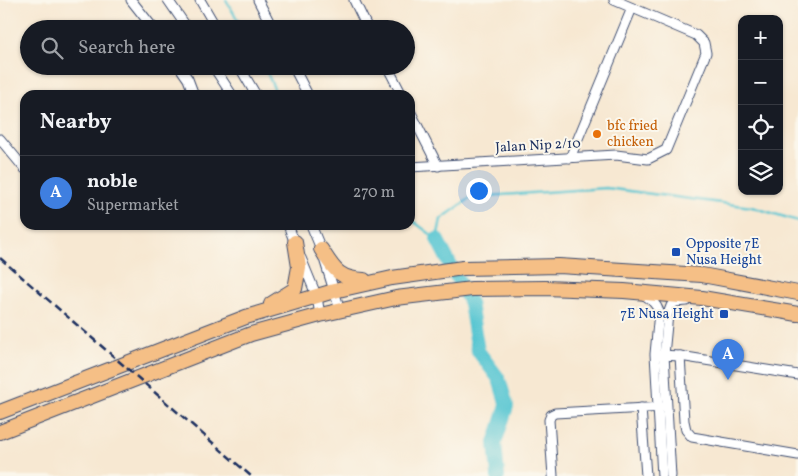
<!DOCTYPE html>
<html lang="en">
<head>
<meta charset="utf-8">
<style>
  :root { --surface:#171b24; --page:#20242c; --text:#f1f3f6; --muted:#9ea1a6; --line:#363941; --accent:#2563eb }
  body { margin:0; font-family:Vollkorn,serif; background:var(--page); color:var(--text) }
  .controls { position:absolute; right:15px; top:15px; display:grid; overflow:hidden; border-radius:10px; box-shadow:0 1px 4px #0004 }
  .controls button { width:45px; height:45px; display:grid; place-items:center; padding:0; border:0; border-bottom:1px solid var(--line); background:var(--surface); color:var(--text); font:25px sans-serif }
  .you { position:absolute; left:478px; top:190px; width:18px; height:18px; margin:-12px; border:4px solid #fff; border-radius:50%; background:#1a73e8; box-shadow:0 0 0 8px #1a73e833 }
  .badge { display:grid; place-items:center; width:32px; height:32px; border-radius:50%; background:var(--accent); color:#fff; font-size:16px; font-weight:700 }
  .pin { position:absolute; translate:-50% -41px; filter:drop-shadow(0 1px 2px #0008) }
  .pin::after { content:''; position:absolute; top:26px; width:18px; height:15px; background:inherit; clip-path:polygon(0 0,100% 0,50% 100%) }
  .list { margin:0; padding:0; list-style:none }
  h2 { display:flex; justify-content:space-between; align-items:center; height:65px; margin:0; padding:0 20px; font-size:21px }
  h2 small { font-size:16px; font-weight:400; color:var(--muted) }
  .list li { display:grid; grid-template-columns:32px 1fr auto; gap:15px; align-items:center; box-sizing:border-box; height:75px; padding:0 20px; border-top:1px solid var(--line) }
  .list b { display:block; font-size:19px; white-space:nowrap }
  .list p { margin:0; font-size:16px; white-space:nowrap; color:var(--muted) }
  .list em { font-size:16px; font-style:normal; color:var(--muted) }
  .icon { flex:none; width:28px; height:28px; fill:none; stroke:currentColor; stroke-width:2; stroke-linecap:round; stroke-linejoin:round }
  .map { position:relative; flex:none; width:798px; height:476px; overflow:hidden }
  .search { position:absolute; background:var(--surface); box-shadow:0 1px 4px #0004; left:20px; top:20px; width:395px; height:55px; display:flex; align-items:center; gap:12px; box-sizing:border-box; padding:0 18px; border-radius:28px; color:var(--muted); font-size:19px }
  .panel { position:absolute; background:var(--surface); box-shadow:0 1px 4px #0004; left:20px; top:90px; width:395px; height:140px; border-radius:15px }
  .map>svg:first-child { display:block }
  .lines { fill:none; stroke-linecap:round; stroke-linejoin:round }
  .stream { stroke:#59c6d2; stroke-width:2.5 }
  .river { stroke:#59c6d2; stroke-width:14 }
  .minor-casing { stroke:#3c4b6f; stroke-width:11 }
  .primary-casing { stroke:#3c4b6f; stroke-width:16 }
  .minor { stroke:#fff; stroke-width:9 }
  .primary { stroke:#f5bf86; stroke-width:14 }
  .rail { stroke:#1b2f5e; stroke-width:2.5; stroke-dasharray:8 4; stroke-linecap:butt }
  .food-dot { fill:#e8710a; stroke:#fbf7ec; stroke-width:2 }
  .transit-dot { fill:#1a4fb4; stroke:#fbf7ec; stroke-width:2 }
  .labels { text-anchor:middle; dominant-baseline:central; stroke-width:4; stroke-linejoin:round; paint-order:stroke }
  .food-label { font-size:14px; fill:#c56008; stroke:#fbf7ec; text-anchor:start }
  .street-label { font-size:14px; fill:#1b2f5e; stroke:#fbf7ec }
  .transit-label { font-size:14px; fill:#164399; stroke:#fbf7ec; text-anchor:start }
</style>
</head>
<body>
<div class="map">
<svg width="798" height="476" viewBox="0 0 798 476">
  <rect width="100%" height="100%" fill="#fbf7ec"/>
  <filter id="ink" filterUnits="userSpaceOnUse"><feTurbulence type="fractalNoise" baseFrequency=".02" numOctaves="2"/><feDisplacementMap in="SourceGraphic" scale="10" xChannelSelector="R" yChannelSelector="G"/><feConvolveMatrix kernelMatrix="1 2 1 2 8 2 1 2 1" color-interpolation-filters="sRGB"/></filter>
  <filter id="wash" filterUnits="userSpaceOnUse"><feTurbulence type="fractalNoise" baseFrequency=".0096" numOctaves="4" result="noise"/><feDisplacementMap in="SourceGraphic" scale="20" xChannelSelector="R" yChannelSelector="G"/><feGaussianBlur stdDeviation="1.12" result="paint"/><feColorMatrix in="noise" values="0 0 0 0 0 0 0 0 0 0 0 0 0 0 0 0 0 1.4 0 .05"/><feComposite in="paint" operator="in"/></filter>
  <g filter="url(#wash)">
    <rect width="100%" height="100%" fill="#f7e8d2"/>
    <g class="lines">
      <g class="stream">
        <polyline points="226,0 243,29"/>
        <polyline points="264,66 277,95"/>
        <polyline points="410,221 413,221 437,239 441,219 472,197 606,188 752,207 798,221"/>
      </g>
      <polyline class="river" points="437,239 470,303 478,351 499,379 507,406 495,443 498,476"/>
    </g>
  </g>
  <g filter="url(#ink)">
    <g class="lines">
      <defs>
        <g id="minor">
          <polyline points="131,0 154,29"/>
          <polyline points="168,0 188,29"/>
          <polyline points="200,0 217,29"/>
          <polyline points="258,0 273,29"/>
          <polyline points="354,0 368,29"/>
          <polyline points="179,66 188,79 194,95"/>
          <polyline points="213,66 232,95"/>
          <polyline points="239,66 256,95"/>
          <polyline points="293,66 308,95"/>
          <polyline points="387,66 402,95"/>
          <polyline points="410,111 438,166"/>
          <polyline points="0,139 25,169"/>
          <polyline points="570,158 632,8"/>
          <polyline points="410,167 616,155 648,159 666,150 706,53 704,43 696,35 614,0"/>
          <polyline points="288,225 296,246"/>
          <polyline points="311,225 321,249 340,310"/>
          <polyline points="301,258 317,297 320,315"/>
          <path d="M642 294C651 299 656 303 659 312L655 354 662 476"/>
          <polyline points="660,355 680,356 798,375"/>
          <polyline points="680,356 684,421 686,430 692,437 798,455"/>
          <polyline points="641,408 646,476"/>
          <polyline points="553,476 549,420 551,415 555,413 664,407"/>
          <polyline points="671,476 664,355 668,314 671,306 675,302 687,301"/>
        </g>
        <g id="primary">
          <path d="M321 249C334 269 338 279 364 280"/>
          <polyline points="271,304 295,289 299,267 295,242"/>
          <polyline points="0,412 246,317 334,291 392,278 463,268 559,266 702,275 798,293"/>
          <polyline points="0,432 251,334 320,315 396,298 472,289 545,288 624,291 702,298 798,314"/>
        </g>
      </defs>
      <use href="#minor" class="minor-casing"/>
      <use href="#primary" class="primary-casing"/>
      <use href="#minor" class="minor"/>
      <use href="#primary" class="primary"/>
      <polyline class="rail" points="0,258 251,476"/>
    </g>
  </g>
  <circle class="food-dot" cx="597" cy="134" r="5"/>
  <g class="transit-dot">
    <rect x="671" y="247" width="10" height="10" rx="2.5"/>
    <rect x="719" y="309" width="10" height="10" rx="2.5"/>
  </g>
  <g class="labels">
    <g class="food-label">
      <text x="607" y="126">bfc fried<tspan x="607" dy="16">chicken</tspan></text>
    </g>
    <g class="street-label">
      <text transform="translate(538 146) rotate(-3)">Jalan Nip 2/10</text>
    </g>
    <g class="transit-label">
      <text x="686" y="244">Opposite 7E<tspan x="686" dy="16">Nusa Height</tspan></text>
      <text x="714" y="314" text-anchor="end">7E Nusa Height</text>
    </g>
  </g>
</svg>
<div class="controls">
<button>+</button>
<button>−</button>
<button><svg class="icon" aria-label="locate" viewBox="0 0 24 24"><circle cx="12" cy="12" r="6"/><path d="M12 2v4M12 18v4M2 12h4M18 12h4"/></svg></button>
<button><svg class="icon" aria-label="layers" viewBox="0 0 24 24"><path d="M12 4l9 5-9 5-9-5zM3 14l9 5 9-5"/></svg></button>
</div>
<div class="you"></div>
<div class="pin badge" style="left:728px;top:380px;background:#3f7fe0">A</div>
<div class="search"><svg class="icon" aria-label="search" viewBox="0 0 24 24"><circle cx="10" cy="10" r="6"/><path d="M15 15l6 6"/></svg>Search here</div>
<section class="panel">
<h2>Nearby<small></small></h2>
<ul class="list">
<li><span class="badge" style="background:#3f7fe0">A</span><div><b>noble</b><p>Supermarket</p></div><em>270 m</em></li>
</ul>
</section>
</div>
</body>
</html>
